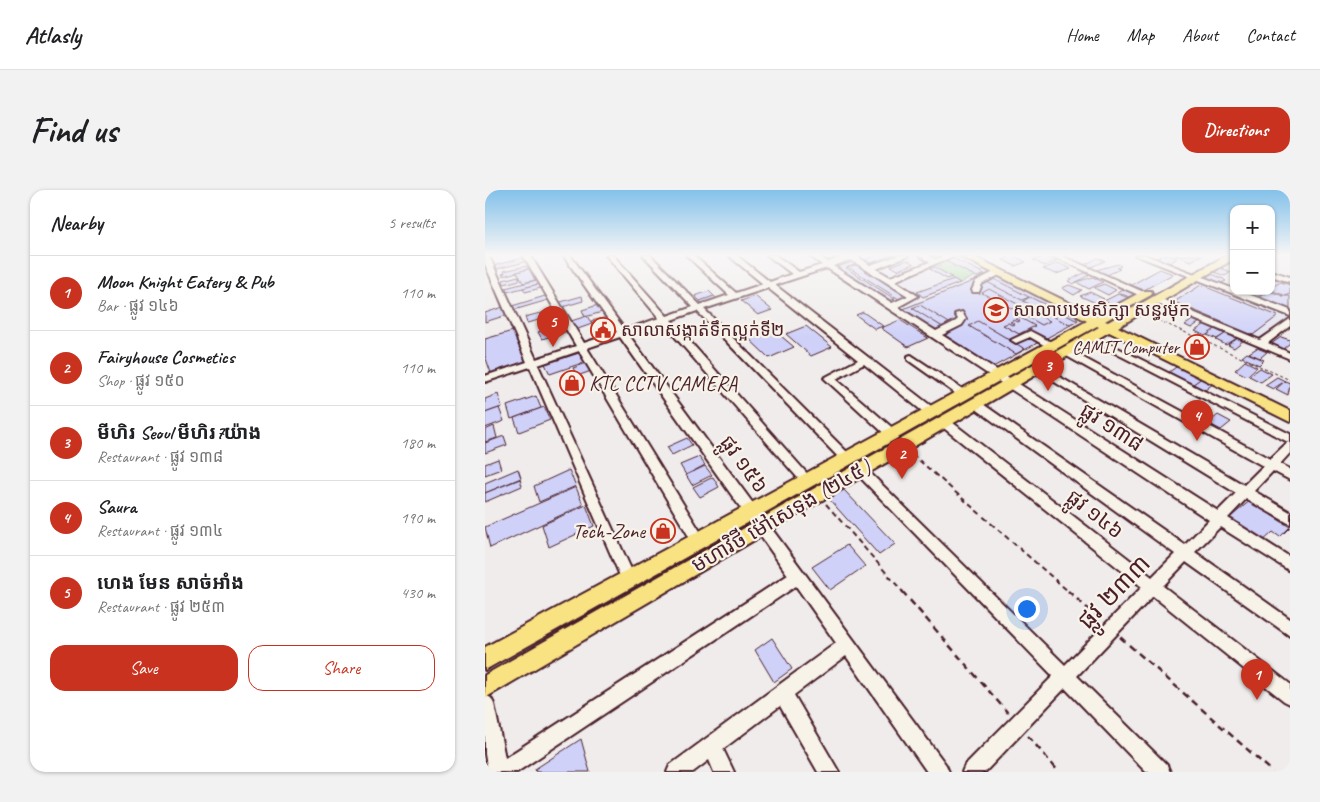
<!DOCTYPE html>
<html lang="en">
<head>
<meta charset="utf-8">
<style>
  :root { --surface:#fff; --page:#f2f2f2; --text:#202124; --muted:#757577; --line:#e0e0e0; --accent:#c8321e }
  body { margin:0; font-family:Caveat,"Noto Sans Khmer",sans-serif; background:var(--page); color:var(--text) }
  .controls { position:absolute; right:15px; top:15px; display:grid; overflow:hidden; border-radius:10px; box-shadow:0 1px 4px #0004 }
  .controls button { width:45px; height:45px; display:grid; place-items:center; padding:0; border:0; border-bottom:1px solid var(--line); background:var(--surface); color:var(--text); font:25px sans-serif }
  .you { position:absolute; left:541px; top:418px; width:18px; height:18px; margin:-12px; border:4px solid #fff; border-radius:50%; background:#1a73e8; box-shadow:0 0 0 8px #1a73e833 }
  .badge { display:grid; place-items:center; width:32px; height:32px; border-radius:50%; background:var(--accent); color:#fff; font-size:16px; font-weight:700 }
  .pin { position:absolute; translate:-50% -41px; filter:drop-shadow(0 1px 2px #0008) }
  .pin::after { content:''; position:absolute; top:26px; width:18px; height:15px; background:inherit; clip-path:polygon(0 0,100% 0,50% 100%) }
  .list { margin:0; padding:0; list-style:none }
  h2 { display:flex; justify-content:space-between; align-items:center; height:65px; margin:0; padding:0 20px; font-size:21px }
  h2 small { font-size:16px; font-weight:400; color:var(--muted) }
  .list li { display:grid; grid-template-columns:32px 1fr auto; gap:15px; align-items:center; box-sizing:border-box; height:75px; padding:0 20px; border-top:1px solid var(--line) }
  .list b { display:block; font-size:19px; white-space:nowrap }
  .list p { margin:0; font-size:16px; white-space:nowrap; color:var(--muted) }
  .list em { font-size:16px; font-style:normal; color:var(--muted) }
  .actions { display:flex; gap:10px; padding:15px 20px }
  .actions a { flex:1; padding:11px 0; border:1px solid var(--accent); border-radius:15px; text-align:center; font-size:18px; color:var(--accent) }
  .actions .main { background:var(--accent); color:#fff }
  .map { position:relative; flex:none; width:805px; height:582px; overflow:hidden; border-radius:15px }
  header { display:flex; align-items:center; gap:30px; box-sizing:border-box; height:70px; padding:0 25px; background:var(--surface); border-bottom:1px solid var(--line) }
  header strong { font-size:24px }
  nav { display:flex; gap:28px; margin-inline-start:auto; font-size:18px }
  .intro { display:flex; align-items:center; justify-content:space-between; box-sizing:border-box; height:120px; padding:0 30px }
  h1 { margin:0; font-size:35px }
  .button { padding:12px 22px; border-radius:15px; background:var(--accent); color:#fff; font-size:18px; font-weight:700 }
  main { display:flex; gap:30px; padding:0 30px }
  aside { flex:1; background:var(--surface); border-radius:15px; box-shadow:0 1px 4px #0004 }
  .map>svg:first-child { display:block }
  .built { fill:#e5e4ef }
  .green { fill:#a0d99e; stroke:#757c64 }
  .building { fill:#cfd1f9; stroke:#4a1f2b }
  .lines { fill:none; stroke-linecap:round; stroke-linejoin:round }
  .minor-casing { stroke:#4a1f2b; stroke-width:4 }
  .major-casing { stroke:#4a1f2b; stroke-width:4 }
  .path-far2 { stroke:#4a1f2b; stroke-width:1; stroke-dasharray:3 2.5; stroke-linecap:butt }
  .path-far1 { stroke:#4a1f2b; stroke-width:2; stroke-dasharray:5.5 4; stroke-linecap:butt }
  .path { stroke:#4a1f2b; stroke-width:2.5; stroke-dasharray:7 5; stroke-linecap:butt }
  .minor { fill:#f7f3e8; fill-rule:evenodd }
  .major { fill:#f8e281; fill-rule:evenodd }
  .labels { text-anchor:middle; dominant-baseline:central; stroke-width:4.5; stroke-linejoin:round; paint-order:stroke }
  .far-poi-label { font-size:18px; fill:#4a1f2b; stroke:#f7f3e8; text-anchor:start }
  .poi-label { font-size:21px; fill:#4a1f2b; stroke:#f7f3e8; text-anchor:start }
  .street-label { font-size:21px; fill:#4a1f2b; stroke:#f7f3e8 }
  .near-street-label { font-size:25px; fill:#4a1f2b; stroke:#f7f3e8 }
</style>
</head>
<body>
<header>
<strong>Atlasly</strong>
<nav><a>Home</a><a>Map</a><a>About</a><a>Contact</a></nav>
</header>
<div class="intro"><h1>Find us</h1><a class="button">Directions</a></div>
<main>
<aside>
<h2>Nearby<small>5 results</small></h2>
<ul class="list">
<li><span class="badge">1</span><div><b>Moon Knight Eatery &amp; Pub</b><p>Bar · ផ្លូវ ១៤៦</p></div><em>110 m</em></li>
<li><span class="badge">2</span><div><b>Fairyhouse Cosmetics</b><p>Shop · ផ្លូវ ១៥០</p></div><em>110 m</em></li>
<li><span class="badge">3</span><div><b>មីហិរ Seoul មីហិរ7យ៉ាង</b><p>Restaurant · ផ្លូវ ១៣៨</p></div><em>180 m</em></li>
<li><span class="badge">4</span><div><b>Saura</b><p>Restaurant · ផ្លូវ ១៣៤</p></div><em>190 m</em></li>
<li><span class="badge">5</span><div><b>ហេង មែន សាច់អាំង</b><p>Restaurant · ផ្លូវ ២៥៣</p></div><em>430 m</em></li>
</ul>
<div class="actions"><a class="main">Save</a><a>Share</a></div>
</aside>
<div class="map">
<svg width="805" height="582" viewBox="0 0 805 582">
  <rect width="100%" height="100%" fill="#efeceb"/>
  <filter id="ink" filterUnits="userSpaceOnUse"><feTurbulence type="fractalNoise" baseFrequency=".02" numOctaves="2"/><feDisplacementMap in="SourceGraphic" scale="10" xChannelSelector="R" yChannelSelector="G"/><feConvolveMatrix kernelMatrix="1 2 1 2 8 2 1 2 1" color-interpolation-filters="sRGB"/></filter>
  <g filter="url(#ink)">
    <g class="built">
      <polygon points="389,65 471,65 508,83 418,119 353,78"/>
      <polygon points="721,86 749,97 749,101 760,101 805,118 805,137 780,158 676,114"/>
    </g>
    <polygon class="green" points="463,72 490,86 475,93 448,78"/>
    <g class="building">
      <polygon points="393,65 409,65 382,75 376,71"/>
      <polygon points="528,65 541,72 530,76 518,70"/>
      <polygon points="679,65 684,65 692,68 685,73 672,68"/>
      <polygon points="690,65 717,65 706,71"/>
      <polygon points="560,66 572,71 559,76 548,70"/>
      <polygon points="38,68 40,72 12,79 11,75"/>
      <polygon points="468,68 500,84 492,87 460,71"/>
      <polygon points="613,68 620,71 606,77 599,75"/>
      <polygon points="422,70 429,74 413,80 406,76"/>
      <polygon points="370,71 374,73 361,78 410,109 403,111 353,79 353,77"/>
      <polygon points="573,73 586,79 571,84 558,79"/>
      <polygon points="633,74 636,76 632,78 635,79 622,85 611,80"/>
      <polygon points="371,75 426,108 417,111 363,77"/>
      <polygon points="41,76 43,79 18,86 17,84 20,83 19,81"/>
      <polygon points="449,77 467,87 462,89 445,79"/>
      <polygon points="733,77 746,82 740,86 726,81"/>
      <polygon points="44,79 50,90 38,93 32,82"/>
      <polygon points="675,79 688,84 659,100 646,95"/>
      <polygon points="508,83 590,125 593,131 508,177 418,119"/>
      <polygon points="599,83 604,85 588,94 583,91"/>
      <polygon points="724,83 737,88 741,91 732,95 714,88"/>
      <polygon points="33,86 35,90 19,94 18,90"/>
      <polygon points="608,87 618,92 604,99 591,92"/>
      <polygon points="469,89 475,93 438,107 432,102"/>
      <polygon points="509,89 544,107 537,110 502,92"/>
      <polygon points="52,90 54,94 22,102 20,98"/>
      <polygon points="796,92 805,95 805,104 801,106 786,100 786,97"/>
      <polygon points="54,94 56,98 40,102 38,98"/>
      <polygon points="619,94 631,100 623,105 609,98"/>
      <polygon points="584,95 597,100 589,105 577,98"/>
      <polygon points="716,95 793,126 768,145 689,112"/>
      <polygon points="504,99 536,116 528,119 497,103"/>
      <polygon points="637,99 649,104 644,107 632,102"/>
      <polygon points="224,101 229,106 215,111 210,106"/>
      <polygon points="751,101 779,101 781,102 768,109"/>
      <polygon points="784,101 798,106 805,106 805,123 771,109"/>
      <polygon points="605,102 619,109 611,113 595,106"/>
      <polygon points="633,104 644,108 629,116 619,111"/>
      <polygon points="60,106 63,110 29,120 27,116"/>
      <polygon points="97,106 98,111 74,118 72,113"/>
      <polygon points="229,106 234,110 218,114 215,111"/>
      <polygon points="270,106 287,120 273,125 256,111"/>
      <polygon points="545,107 593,131 585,135 538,111"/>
      <polygon points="113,115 117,122 100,127 97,120"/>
      <polygon points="435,115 469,136 461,139 427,118"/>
      <polygon points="21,116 25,124 0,132 0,123"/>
      <polygon points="537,117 565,131 557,135 530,120"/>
      <polygon points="72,119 74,124 59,128 56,123"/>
      <polygon points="378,122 398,136 390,139 371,125"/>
      <polygon points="55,123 58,129 42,133 40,127"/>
      <polygon points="102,126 107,134 90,140 86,131"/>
      <polygon points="122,127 125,131 109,136 106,131"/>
      <polygon points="534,127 550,136 534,144 518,135 523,133 527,135 529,134 525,132 529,130 533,132 535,131 531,129"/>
      <polygon points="709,129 715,132 706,138 700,135"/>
      <polygon points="415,130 443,148 423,157 396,138"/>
      <polygon points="493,131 540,159 531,164 484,136"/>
      <polygon points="80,134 83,141 57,149 53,142"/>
      <polygon points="720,134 731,139 720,146 710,141"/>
      <polygon points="283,135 309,157 284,168 259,144"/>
      <polygon points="121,136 125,141 114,145 110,139"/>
      <polygon points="321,136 347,157 326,166 301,144"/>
      <polygon points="730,139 740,144 732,149 722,145"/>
      <polygon points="31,140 45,170 6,183 0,166 0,149"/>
      <polygon points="741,143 752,148 741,155 731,150"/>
      <polygon points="796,147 805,150 805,153 798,159 786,154"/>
      <polygon points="753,148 759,150 749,158 743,155"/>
      <polygon points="713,151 722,155 714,162 705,158"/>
      <polygon points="772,158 782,162 775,168 764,163"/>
      <polygon points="97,162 103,171 65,184 60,174"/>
      <polygon points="762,163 779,170 774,175 757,167"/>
      <polygon points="760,171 772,177 762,186 750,180"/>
      <polygon points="104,172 109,180 92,186 88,178"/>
      <polygon points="694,175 718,187 708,195 684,182"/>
      <polygon points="775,178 787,184 776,192 764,186"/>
      <polygon points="718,187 729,193 719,201 707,195"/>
      <polygon points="792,187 800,191 788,199 780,195"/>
      <polygon points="800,191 805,193 803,205 791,199"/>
      <polygon points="13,204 17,217 0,223 0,209"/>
      <polygon points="51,206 56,218 26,229 22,216"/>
      <polygon points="59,217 65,230 34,242 29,228"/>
      <polygon points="14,218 19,231 0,238 0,223"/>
      <polygon points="733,225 746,232 736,240 723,233"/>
      <polygon points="9,236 12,248 0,252 0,240"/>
      <polygon points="19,246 22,255 0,263 0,253"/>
      <polygon points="202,248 207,255 187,265 182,257"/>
      <polygon points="214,267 220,275 201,285 195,275"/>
      <polygon points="13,269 16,279 0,285 0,274"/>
      <polygon points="220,276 227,285 207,295 201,285"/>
      <polygon points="33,279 36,288 0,303 0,293"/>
      <polygon points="84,280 91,296 54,312 49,296"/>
      <polygon points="228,287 234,297 215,307 208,297"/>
      <polygon points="35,289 37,296 0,312 0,303"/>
      <polygon points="91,297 98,315 5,358 0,337"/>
      <polygon points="359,300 410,354 394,365 344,309"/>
      <polygon points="767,309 788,323 786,325 805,337 795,347 788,342 775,354 741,331"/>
      <polygon points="101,315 109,336 64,357 57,335"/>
      <polygon points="362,355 380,376 345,400 327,377"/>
      <polygon points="287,448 307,479 289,492 270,460"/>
      <polygon points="96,549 105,582 51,582 50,579"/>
    </g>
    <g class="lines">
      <defs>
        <g id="minor">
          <path d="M0 65 4 66 51 169 91 156 38 65H45L99 153 132 142 78 65H85L140 140 174 128 121 65H128L182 126 208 117 158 65H165L215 115 244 105 201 65H208L251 103 278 94 243 65H251L285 92 307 84 282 65H290L314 82 337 75 324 65H332L343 72 361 66V65H376L373 67 385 75 415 65H425L391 79 405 87 445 72 433 65H442L451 69 461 65H471L410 91 433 106 413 117 451 141 471 131 473 129 470 124 477 122 481 129 477 135 457 145 733 321 751 303 550 180V176H556L759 295 778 276 578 164V160H584L785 269 803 252 601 148 606 145 609 146 805 244V263L795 274 805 279V290L788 281 769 301 805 322V334L761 309 743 328 805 367V381L735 337 710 362 805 429V446L701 372 678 396 805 494V514L799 511 668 406 592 486 682 575 685 582H661L580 498 500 582H477L480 575 568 486 371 283 369 280 371 277H379L580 475 657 397 455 235 453 232 455 229H463L667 387 690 364 487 216 486 214 487 212H495L700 355 724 330 342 78 290 95 450 219 451 222 450 225H442L379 174 351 189 411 241 413 244 411 247H403L339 188 373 170 283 98 219 119 366 266 368 269 366 272H358L212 121 186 130 326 288 328 291 326 294H318L178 133 143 144 461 575 464 582H442L361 466 309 505 354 582H333L295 516 238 559 249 582H229L224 570 208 582H182L185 575 351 453 311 396 32 582H3L0 564V505L6 508 9 514 20 568 303 385 135 147 102 158 221 351 219 355 214 357 209 355 94 161 53 175 151 390 149 395 144 397 139 395 45 177 0 192V186L42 172 0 74ZM366 70 423 106 407 113 348 76Z"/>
          <polygon points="565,65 575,65 663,104 656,106"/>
          <polygon points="650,65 660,65 749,99 749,101 755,101 805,120 805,126"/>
          <polygon points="511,81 518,83 497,94 494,102 488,102 487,100 491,91"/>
          <polygon points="786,81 805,87 805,92 786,86"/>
          <polygon points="668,108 674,108 775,150 805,129 805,136 783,153 805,163 805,169 668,112"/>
          <polygon points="545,141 570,154 572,156 570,158 564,158 545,147 531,153 526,150"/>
          <polygon points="426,165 482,202 483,204 482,206 474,206 423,170 423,166"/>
        </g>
        <polygon id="major" points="473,65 486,65 611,126 658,101 666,101 667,103 666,105 620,131 623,132 742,65 749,65 749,69 633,137 805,221 805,232 624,142 0,508 0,485 614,137 612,136 0,480 0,457 602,131"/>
      </defs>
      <use href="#minor" class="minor-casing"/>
      <use href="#major" class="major-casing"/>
      <polyline class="path-far2" points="664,126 805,190"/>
      <g class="path-far1">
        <polyline points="427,264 584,402"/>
        <polyline points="341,314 418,402"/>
      </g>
      <g class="path">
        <polyline points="417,401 523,523"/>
        <polyline points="583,401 617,431"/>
        <polyline points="635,447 788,582"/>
        <polyline points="543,546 574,582"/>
      </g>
      <use href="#minor" class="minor"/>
      <use href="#major" class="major"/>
    </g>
  </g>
  <linearGradient id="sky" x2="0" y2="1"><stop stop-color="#83c1ea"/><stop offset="0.44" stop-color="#f8f6f6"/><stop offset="1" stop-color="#f8f6f6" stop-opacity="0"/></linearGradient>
  <rect width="805" height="147" fill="url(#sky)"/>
  <defs>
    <symbol id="school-ring" viewBox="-11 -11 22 22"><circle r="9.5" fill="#f7f3e8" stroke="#c8321e" stroke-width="1.5"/><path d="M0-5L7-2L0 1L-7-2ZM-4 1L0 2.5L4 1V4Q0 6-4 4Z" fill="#c8321e"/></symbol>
    <symbol id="civic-ring" viewBox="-11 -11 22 22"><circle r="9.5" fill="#f7f3e8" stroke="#c8321e" stroke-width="1.5"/><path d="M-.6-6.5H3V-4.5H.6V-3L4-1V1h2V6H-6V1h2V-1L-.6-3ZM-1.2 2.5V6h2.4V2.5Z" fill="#c8321e"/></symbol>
    <symbol id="shop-ring" viewBox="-11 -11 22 22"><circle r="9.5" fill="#f7f3e8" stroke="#c8321e" stroke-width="1.5"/><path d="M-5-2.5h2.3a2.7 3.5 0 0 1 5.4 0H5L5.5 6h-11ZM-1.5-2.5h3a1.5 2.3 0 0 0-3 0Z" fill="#c8321e"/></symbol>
  </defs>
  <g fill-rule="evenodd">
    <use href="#school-ring" x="497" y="106" width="28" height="28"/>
    <use href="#civic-ring" x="104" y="126" width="28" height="28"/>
    <use href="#shop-ring" x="698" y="143" width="28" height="28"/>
    <use href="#shop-ring" x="73" y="179" width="28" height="28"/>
    <use href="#shop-ring" x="164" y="327" width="28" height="28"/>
  </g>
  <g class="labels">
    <g class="far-poi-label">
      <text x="528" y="120">សាលាបឋមសិក្សា សន្ធរម៉ុក</text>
      <text x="136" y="140">សាលាសង្កាត់ទឹកល្អក់ទី២</text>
      <text x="694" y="157" text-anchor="end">CAMIT Computer</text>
    </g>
    <g class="poi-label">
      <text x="104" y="193">KTC CCTV CAMERA</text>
      <text x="160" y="341" text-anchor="end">Tech-Zone</text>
    </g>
    <g class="street-label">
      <text transform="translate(627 237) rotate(33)">ផ្លូវ ១៣៨</text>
      <text transform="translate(259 274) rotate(54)">ផ្លូវ ១៥៦</text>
      <text transform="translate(610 324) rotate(38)">ផ្លូវ ១៤៦</text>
      <text transform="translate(296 326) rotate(-30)">មហាវិថី ម៉ៅសេទុង (២៤៥)</text>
    </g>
    <g class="near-street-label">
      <text transform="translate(629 402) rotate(-46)">ផ្លូវ ២៣៣</text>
    </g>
  </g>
</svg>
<div class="controls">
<button>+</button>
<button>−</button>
</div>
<div class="you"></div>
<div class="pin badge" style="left:772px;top:510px">1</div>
<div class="pin badge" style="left:417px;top:289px">2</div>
<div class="pin badge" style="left:563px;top:201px">3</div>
<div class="pin badge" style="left:712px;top:251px">4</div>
<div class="pin badge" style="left:68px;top:157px">5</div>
</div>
</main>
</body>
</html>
